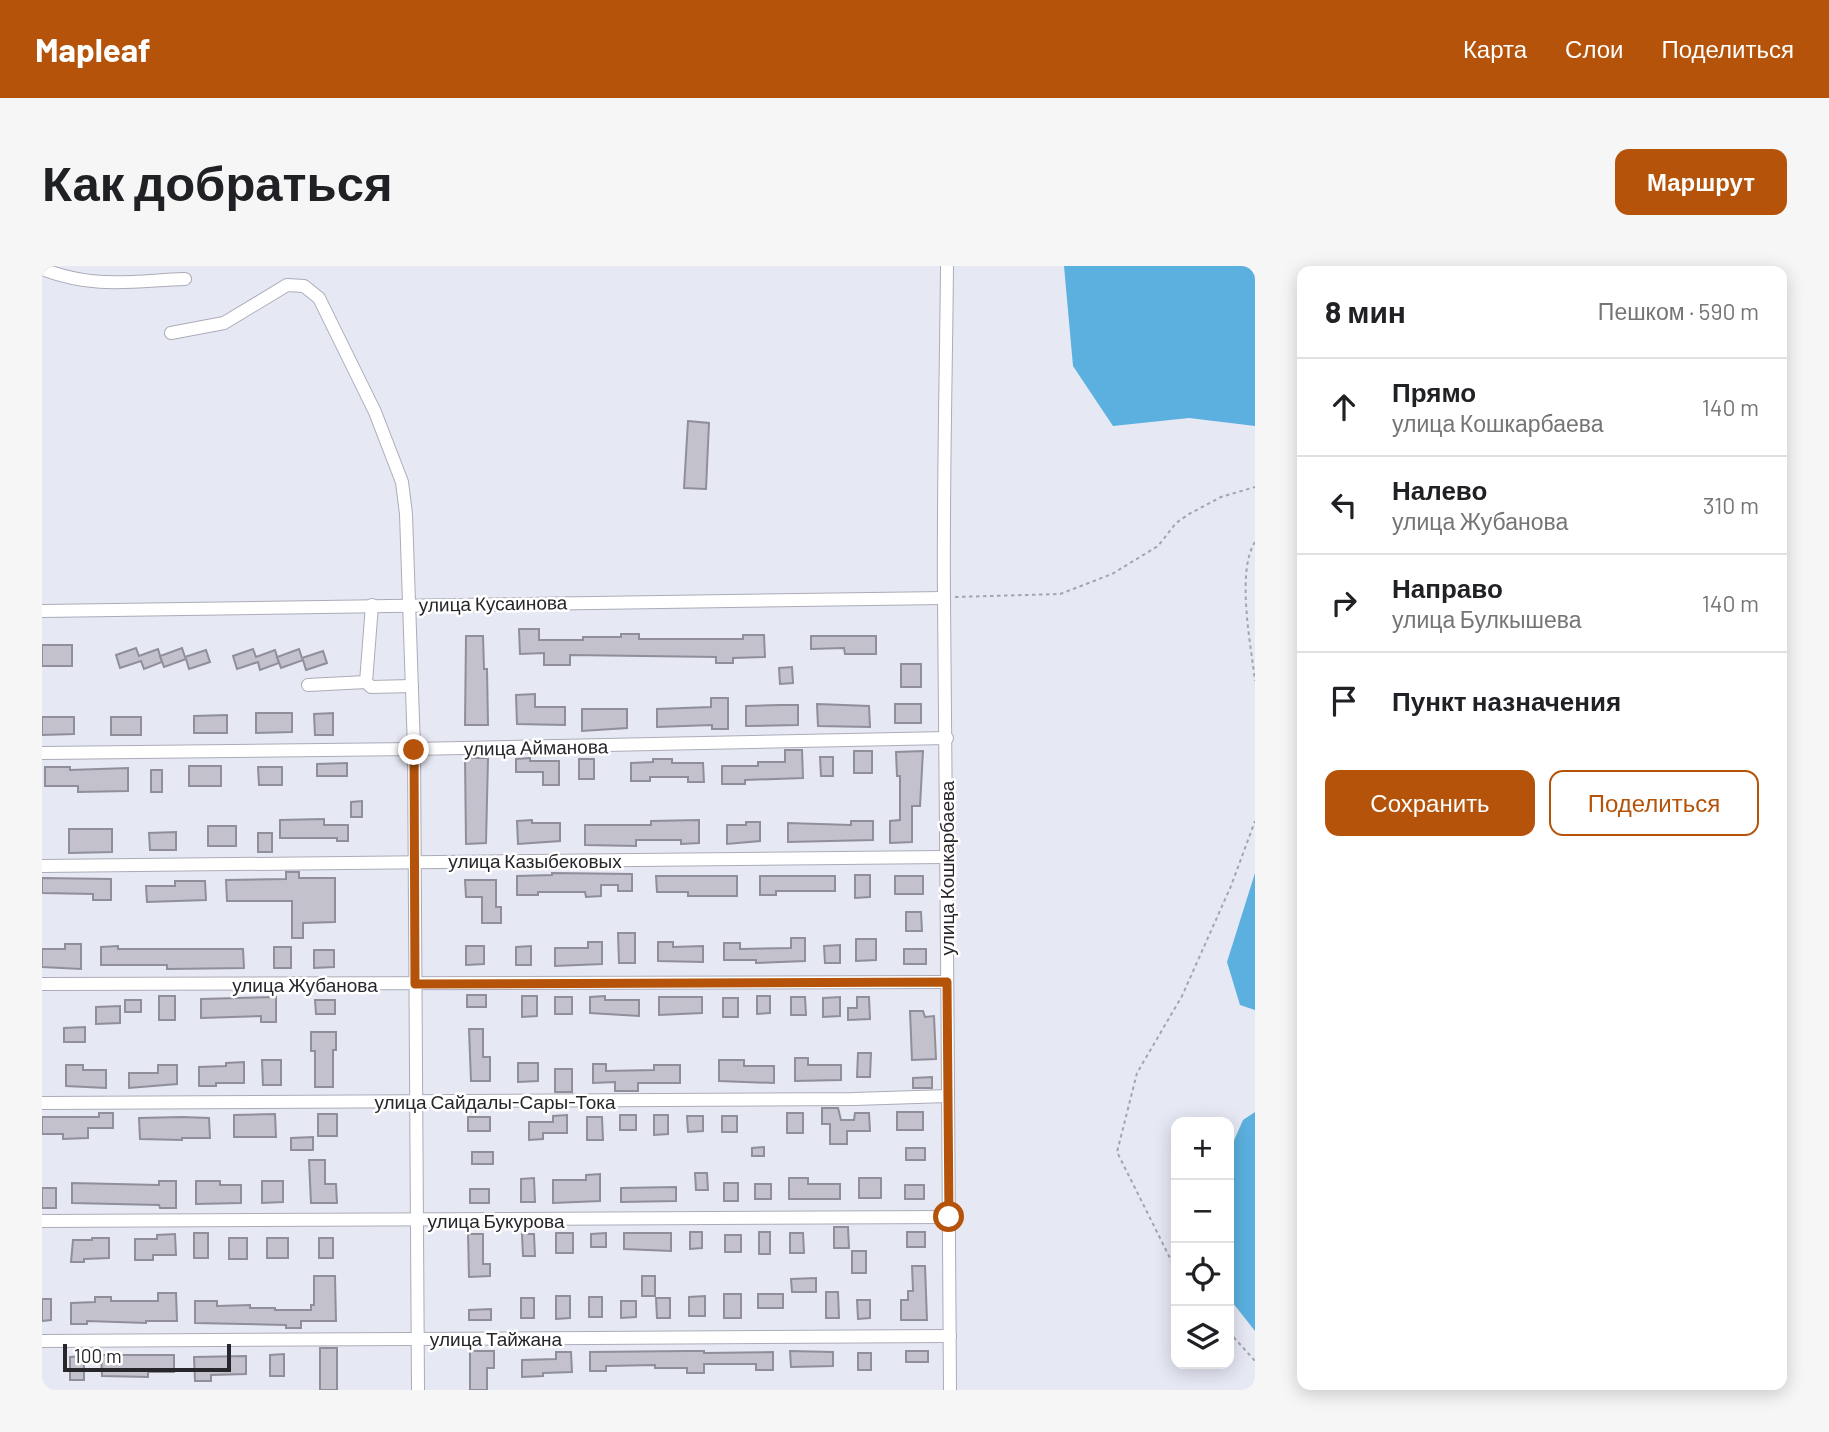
<!DOCTYPE html>
<html lang="ru">
<head>
<meta charset="utf-8">
<style>
  :root { --surface:#fff; --page:#f6f6f6; --text:#202124; --muted:#757577; --line:#e0e0e0; --accent:#b45309 }
  body { margin:0; font-family:Barlow,sans-serif; background:var(--page); color:var(--text) }
  .controls { position:absolute; right:21px; bottom:21px; display:grid; overflow:hidden; border-radius:14px; box-shadow:0 4px 18px #0003 }
  .controls button { width:63px; height:63px; display:grid; place-items:center; padding:0; border:0; border-bottom:2px solid var(--line); background:var(--surface); color:var(--text); font:35px sans-serif }
  .scale { position:absolute; left:21px; bottom:18px; width:168px; box-sizing:border-box; padding-left:7px; border:4px solid #26262b; border-top:0; font-size:19px; line-height:24px; white-space:nowrap; color:#26262b; -webkit-text-stroke:5px #fff; paint-order:stroke }
  .stop { position:absolute; width:21px; height:21px; margin:-16px; border:5px solid #b45309; border-radius:50%; background:#fff }
  .stop.end { background:#b45309; border-color:#fff; box-shadow:0 2px 7px #0008 }
  .list { margin:0; padding:0; list-style:none }
  h2 { display:flex; justify-content:space-between; align-items:center; height:91px; margin:0; padding:0 28px; font-size:30px }
  h2 small { font-size:23px; font-weight:400; color:var(--muted) }
  .list li { display:grid; grid-template-columns:46px 1fr auto; gap:21px; align-items:center; box-sizing:border-box; height:98px; padding:0 28px; border-top:2px solid var(--line) }
  .list b { display:block; font-size:26px; white-space:nowrap }
  .list p { margin:0; font-size:23px; white-space:nowrap; color:var(--muted) }
  .list em { font-size:23px; font-style:normal; color:var(--muted) }
  .actions { display:flex; gap:14px; padding:21px 28px }
  .actions a { flex:1; padding:16px 0; border:2px solid var(--accent); border-radius:14px; text-align:center; font-size:24px; color:var(--accent) }
  .actions .main { background:var(--accent); color:#fff }
  .icon { flex:none; width:38px; height:38px; fill:none; stroke:currentColor; stroke-width:2; stroke-linecap:round; stroke-linejoin:round }
  .map { position:relative; flex:none; width:1213px; height:1124px; overflow:hidden; border-radius:14px }
  header { display:flex; align-items:center; gap:42px; box-sizing:border-box; height:98px; padding:0 35px; background:var(--accent); color:#fff }
  header strong { font-size:33px }
  nav { display:flex; gap:38px; margin-inline-start:auto; font-size:24px }
  .intro { display:flex; align-items:center; justify-content:space-between; box-sizing:border-box; height:168px; padding:0 42px }
  h1 { margin:0; font-size:49px }
  .button { padding:18px 32px; border-radius:14px; background:var(--accent); color:#fff; font-size:24px; font-weight:700 }
  main { display:flex; gap:42px; padding:0 42px }
  aside { flex:1; background:var(--surface); border-radius:14px; box-shadow:0 4px 18px #0003 }
  .map>svg:first-child { display:block }
  .water { fill:#5bb0df }
  .building { fill:#c2c1cc; stroke:#8f8e99; stroke-width:2 }
  .lines { fill:none; stroke-linecap:round; stroke-linejoin:round }
  .minor-casing { stroke:#abacb8; stroke-width:14 }
  .path { stroke:#a3a5ae; stroke-width:2; stroke-dasharray:3.5 3.5; stroke-linecap:butt }
  .minor { stroke:#fff; stroke-width:12 }
  .route { stroke:#b45309; stroke-width:9 }
  .labels { text-anchor:middle; dominant-baseline:central; stroke-width:5; stroke-linejoin:round; paint-order:stroke }
  .street-label { font-size:19px; fill:#26262b; stroke:#fff }
</style>
</head>
<body>
<header>
<strong>Mapleaf</strong>
<nav><a>Карта</a><a>Слои</a><a>Поделиться</a></nav>
</header>
<div class="intro"><h1>Как добраться</h1><a class="button">Маршрут</a></div>
<main>
<div class="map">
<svg width="1213" height="1124" viewBox="0 0 1213 1124">
  <rect width="100%" height="100%" fill="#e6e8f4"/>
  <g class="water">
    <polygon points="1022,0 1213,0 1213,160 1147,152 1071,160 1031,100"/>
    <polygon points="1213,607 1213,744 1198,739 1185,696"/>
    <polygon points="1213,846 1213,1065 1187,1032 1187,886 1201,854"/>
  </g>
  <g class="building">
    <polygon points="646,155 667,157 664,223 642,222"/>
    <polygon points="477,363 497,363 497,374 541,374 541,371 579,371 579,368 597,368 597,373 701,373 701,369 722,369 723,391 691,392 691,397 674,397 674,391 528,389 528,399 502,399 502,387 478,388"/>
    <polygon points="424,370 441,370 442,403 445,403 446,459 423,459"/>
    <polygon points="769,370 834,370 834,388 803,388 802,382 769,383"/>
    <rect x="0" y="379" width="30" height="21"/>
    <polygon points="94,382 97,390 116,383 120,396 102,403 99,395 78,402 74,389"/>
    <polygon points="140,382 143,391 164,384 168,396 147,403 144,393 122,401 118,390"/>
    <polygon points="211,383 214,391 233,384 237,397 218,404 216,396 195,403 191,390"/>
    <polygon points="257,383 260,392 281,385 285,397 264,404 261,394 239,402 235,391"/>
    <rect x="859" y="398" width="20" height="23"/>
    <polygon points="750,401 751,417 738,418 737,402"/>
    <polygon points="493,428 493,441 523,441 523,459 475,458 474,429"/>
    <polygon points="669,432 686,432 686,463 670,463 670,459 615,461 615,443 669,441"/>
    <polygon points="775,438 827,440 828,461 776,460"/>
    <rect x="853" y="438" width="26" height="19"/>
    <polygon points="738,439 756,439 756,459 704,460 704,440"/>
    <polygon points="540,443 585,443 585,462 540,465"/>
    <polygon points="214,447 250,447 250,466 214,467"/>
    <polygon points="291,447 291,469 273,469 272,448"/>
    <polygon points="185,449 185,467 152,467 152,450"/>
    <polygon points="0,451 32,451 32,468 0,469"/>
    <rect x="69" y="451" width="30" height="18"/>
    <polygon points="743,484 760,484 761,512 703,514 703,518 680,518 680,500 716,500 716,496 743,496"/>
    <rect x="812" y="485" width="18" height="22"/>
    <polygon points="881,485 878,540 870,540 870,576 848,577 848,555 858,554 858,510 855,510 854,486"/>
    <polygon points="778,491 791,491 791,510 779,510"/>
    <polygon points="423,492 446,492 444,577 424,578"/>
    <polygon points="488,492 488,495 517,495 517,519 501,519 501,506 474,506 474,493"/>
    <rect x="537" y="493" width="15" height="20"/>
    <polygon points="611,493 630,493 630,497 661,497 662,516 646,516 646,511 608,511 608,515 589,515 589,497 611,496"/>
    <polygon points="305,497 305,510 275,510 275,498"/>
    <rect x="147" y="500" width="32" height="20"/>
    <polygon points="3,501 28,501 28,504 86,502 86,525 36,526 36,520 3,520"/>
    <polygon points="216,501 240,501 240,519 217,519"/>
    <rect x="109" y="504" width="11" height="22"/>
    <polygon points="320,535 320,551 309,551 309,536"/>
    <polygon points="282,553 282,559 306,559 306,575 295,575 295,572 238,572 238,554"/>
    <polygon points="490,554 490,557 518,557 518,575 476,578 475,555"/>
    <polygon points="657,554 657,577 639,578 639,574 594,574 594,580 543,579 543,559 609,559 609,555"/>
    <polygon points="809,555 831,555 831,574 746,576 746,557 809,559"/>
    <polygon points="704,556 718,556 718,575 685,578 685,559 704,559"/>
    <rect x="166" y="560" width="28" height="20"/>
    <polygon points="27,563 70,563 70,586 27,587"/>
    <polygon points="134,566 134,584 108,584 107,567"/>
    <rect x="216" y="567" width="14" height="19"/>
    <polygon points="244,606 257,606 257,612 293,612 293,656 261,657 261,672 250,672 250,635 185,635 184,614 244,613"/>
    <polygon points="510,607 590,608 590,625 576,625 576,619 559,619 559,630 544,631 543,626 496,626 496,629 475,629 475,610 510,609"/>
    <polygon points="813,609 828,609 828,631 813,632"/>
    <polygon points="614,610 695,610 695,630 646,630 646,626 615,626"/>
    <polygon points="718,610 793,610 793,625 734,625 734,629 718,629"/>
    <rect x="853" y="610" width="28" height="18"/>
    <polygon points="0,612 69,613 69,634 51,634 51,628 0,627"/>
    <polygon points="423,614 454,614 454,641 459,641 459,657 440,657 440,631 424,631"/>
    <polygon points="133,615 163,615 164,634 105,636 104,620 133,620"/>
    <polygon points="864,646 879,646 880,665 864,665"/>
    <polygon points="576,667 593,667 593,697 577,697"/>
    <polygon points="749,672 763,672 763,695 714,697 714,694 682,694 682,677 698,677 698,683 749,682"/>
    <polygon points="814,673 834,673 834,694 814,695"/>
    <polygon points="546,676 560,676 560,698 513,700 513,682 546,682"/>
    <polygon points="616,676 631,676 631,681 661,680 661,696 616,695"/>
    <polygon points="23,678 39,678 39,703 0,701 0,683 23,683"/>
    <polygon points="798,679 798,697 783,697 782,680"/>
    <polygon points="76,680 76,683 201,683 202,702 125,703 125,699 59,699 59,681"/>
    <polygon points="424,680 442,680 442,698 424,699"/>
    <polygon points="489,680 489,699 474,699 474,681"/>
    <rect x="232" y="681" width="17" height="21"/>
    <rect x="862" y="683" width="22" height="15"/>
    <polygon points="272,684 292,684 292,701 272,702"/>
    <rect x="425" y="729" width="19" height="12"/>
    <rect x="117" y="730" width="16" height="24"/>
    <polygon points="480,730 495,730 495,750 480,751"/>
    <polygon points="563,730 563,734 597,734 597,750 548,747 548,731"/>
    <polygon points="715,730 728,730 728,747 715,748"/>
    <polygon points="234,731 234,756 219,756 219,750 159,752 159,733"/>
    <rect x="513" y="731" width="17" height="17"/>
    <polygon points="617,731 660,731 660,747 617,749"/>
    <polygon points="749,731 763,731 764,749 749,749"/>
    <polygon points="798,731 798,750 781,751 781,732"/>
    <polygon points="815,731 827,731 828,753 806,754 806,742 815,742"/>
    <rect x="681" y="732" width="15" height="19"/>
    <rect x="83" y="734" width="16" height="12"/>
    <polygon points="273,734 293,734 293,748 274,748"/>
    <polygon points="78,740 78,757 54,758 54,741"/>
    <polygon points="868,745 881,745 883,751 892,750 894,793 870,794"/>
    <polygon points="43,761 43,776 22,776 22,762"/>
    <polygon points="427,763 441,763 441,791 448,791 448,815 429,815"/>
    <polygon points="269,766 294,766 294,784 291,784 291,821 273,821 273,785 269,785"/>
    <polygon points="816,787 829,787 828,811 815,811"/>
    <polygon points="753,792 766,792 766,799 799,799 799,814 753,815"/>
    <polygon points="220,794 239,794 239,819 221,819"/>
    <polygon points="677,794 702,794 702,800 732,800 732,817 677,815"/>
    <polygon points="202,796 202,817 174,817 174,820 157,820 157,801 184,800 184,797"/>
    <polygon points="476,797 496,797 496,815 476,816"/>
    <polygon points="551,798 564,798 564,805 612,804 612,799 638,799 638,817 596,817 596,825 573,825 573,816 551,817"/>
    <polygon points="24,799 41,799 41,804 64,804 64,822 24,820"/>
    <polygon points="116,799 135,799 135,818 87,822 87,807 116,807"/>
    <rect x="513" y="803" width="17" height="23"/>
    <polygon points="890,811 890,822 871,822 871,812"/>
    <polygon points="780,842 796,842 799,854 812,854 813,847 827,847 828,865 805,865 805,878 788,878 788,858 780,858"/>
    <rect x="855" y="846" width="26" height="18"/>
    <polygon points="57,847 71,847 71,862 46,862 46,872 21,873 21,868 0,868 0,851 57,851"/>
    <rect x="745" y="847" width="16" height="20"/>
    <polygon points="233,848 234,871 192,871 192,849"/>
    <rect x="276" y="848" width="19" height="22"/>
    <polygon points="525,849 525,867 501,867 501,873 487,874 487,856 511,856 511,850"/>
    <rect x="578" y="849" width="16" height="15"/>
    <polygon points="612,849 626,849 626,868 612,869"/>
    <polygon points="645,850 661,850 661,865 646,866"/>
    <rect x="680" y="850" width="15" height="16"/>
    <polygon points="140,851 167,852 168,872 140,872 140,874 98,873 97,852"/>
    <rect x="426" y="851" width="22" height="14"/>
    <polygon points="545,851 560,851 561,874 545,874"/>
    <polygon points="271,871 271,884 249,884 249,872"/>
    <polygon points="722,881 722,890 710,890 710,882"/>
    <rect x="864" y="882" width="19" height="12"/>
    <rect x="430" y="886" width="21" height="12"/>
    <polygon points="267,894 283,894 283,918 294,918 295,937 269,937"/>
    <polygon points="653,907 665,907 666,924 654,924"/>
    <polygon points="558,908 558,935 511,937 511,914 544,914 544,909"/>
    <polygon points="492,912 493,936 479,936 479,913"/>
    <polygon points="747,912 766,912 766,918 798,918 798,933 747,933"/>
    <rect x="817" y="912" width="22" height="20"/>
    <polygon points="117,915 134,915 134,942 118,942 117,939 30,937 30,917 117,919"/>
    <polygon points="154,915 178,915 178,919 199,919 199,937 154,938"/>
    <polygon points="220,915 241,915 241,936 220,937"/>
    <rect x="682" y="917" width="14" height="18"/>
    <rect x="713" y="918" width="16" height="15"/>
    <rect x="863" y="919" width="19" height="14"/>
    <polygon points="634,921 634,935 579,936 579,922"/>
    <rect x="0" y="922" width="14" height="20"/>
    <rect x="428" y="923" width="19" height="14"/>
    <polygon points="792,961 806,961 807,982 792,982"/>
    <polygon points="648,966 660,966 660,982 648,983"/>
    <rect x="717" y="966" width="11" height="22"/>
    <rect x="865" y="966" width="18" height="15"/>
    <rect x="152" y="967" width="14" height="25"/>
    <rect x="514" y="967" width="17" height="20"/>
    <polygon points="564,967 564,981 549,981 549,968"/>
    <polygon points="582,967 629,967 629,985 582,983"/>
    <polygon points="748,967 761,967 762,987 748,987"/>
    <polygon points="133,968 134,989 111,989 111,994 93,994 93,973 115,973 115,969"/>
    <polygon points="426,968 441,968 441,998 448,998 448,1010 427,1011"/>
    <polygon points="480,968 492,968 493,990 481,990"/>
    <rect x="683" y="969" width="16" height="17"/>
    <polygon points="50,972 67,972 67,992 42,993 42,996 29,996 31,974 50,974"/>
    <rect x="187" y="972" width="18" height="21"/>
    <rect x="225" y="972" width="21" height="20"/>
    <rect x="277" y="972" width="14" height="20"/>
    <rect x="810" y="985" width="14" height="22"/>
    <polygon points="870,1000 883,1000 885,1054 859,1054 859,1034 866,1034 866,1025 871,1025"/>
    <polygon points="272,1010 293,1010 294,1055 259,1055 259,1062 244,1062 244,1059 153,1057 153,1035 175,1035 175,1040 208,1039 208,1042 233,1042 233,1044 269,1044 269,1039 272,1039"/>
    <rect x="600" y="1010" width="13" height="20"/>
    <polygon points="774,1012 774,1026 750,1026 749,1013"/>
    <polygon points="784,1026 796,1026 797,1052 784,1052"/>
    <polygon points="116,1027 134,1027 135,1055 104,1055 104,1057 45,1055 45,1058 29,1058 29,1037 53,1036 53,1031 69,1031 69,1035 116,1035"/>
    <rect x="682" y="1028" width="17" height="24"/>
    <rect x="716" y="1028" width="25" height="14"/>
    <polygon points="514,1030 528,1030 528,1052 514,1053"/>
    <polygon points="663,1030 663,1050 647,1050 647,1031"/>
    <rect x="547" y="1031" width="13" height="20"/>
    <rect x="479" y="1032" width="13" height="20"/>
    <polygon points="614,1032 628,1032 628,1052 615,1052"/>
    <polygon points="0,1033 9,1033 9,1054 0,1055"/>
    <polygon points="815,1034 828,1034 828,1052 816,1053"/>
    <polygon points="579,1035 594,1035 594,1051 579,1052"/>
    <polygon points="449,1043 449,1054 427,1054 427,1044"/>
    <rect x="278" y="1082" width="17" height="42"/>
    <polygon points="428,1085 452,1085 452,1102 445,1102 445,1124 428,1124"/>
    <polygon points="645,1085 662,1085 662,1087 731,1086 731,1104 714,1104 714,1098 662,1098 662,1107 645,1107 645,1102 613,1102 613,1099 564,1100 564,1105 548,1105 548,1086"/>
    <polygon points="748,1085 791,1086 791,1100 749,1101"/>
    <rect x="864" y="1085" width="22" height="11"/>
    <polygon points="514,1086 529,1086 530,1106 501,1107 501,1110 480,1111 480,1094 514,1093"/>
    <rect x="816" y="1087" width="13" height="17"/>
    <polygon points="242,1088 242,1110 228,1110 228,1089"/>
    <polygon points="59,1089 132,1089 132,1106 106,1106 106,1111 60,1110"/>
    <polygon points="42,1090 42,1114 28,1114 28,1091"/>
    <polygon points="204,1090 204,1108 169,1109 169,1115 153,1115 152,1091"/>
  </g>
  <g class="lines">
    <defs>
      <g id="minor">
        <path d="M905 0C904 111 901 222 902 333 904 597 907 860 908 1124"/>
        <path d="M0 3C53 23 89 15 143 13"/>
        <polyline points="129,67 182,57 245,19 262,20 277,32 333,146 360,216 364,248 372,483 376,1124"/>
        <polyline points="330,339 324,416 329,421 370,420"/>
        <polyline points="0,345 902,332"/>
        <polyline points="266,419 324,416"/>
        <polyline points="0,487 372,483 905,472"/>
        <polyline points="0,600 903,591"/>
        <polyline points="0,718 905,716"/>
        <polyline points="0,837 812,833 906,830"/>
        <polyline points="0,955 907,951"/>
        <polyline points="0,1075 908,1070"/>
      </g>
    </defs>
    <use href="#minor" class="minor-casing"/>
    <g class="path">
      <path d="M1213 276C1194 306 1209 379 1213 415"/>
      <polyline points="913,331 1018,328 1070,308 1116,280 1134,257 1147,248 1179,231 1213,221"/>
      <polyline points="1134,1004 1075,886 1095,807 1140,730 1189,620 1213,555"/>
      <polyline points="1187,1066 1213,1095"/>
    </g>
    <use href="#minor" class="minor"/>
  </g>
  <g class="lines">
    <polyline class="route" points="372,484 373,718 905,716 907,951"/>
  </g>
  <g class="labels">
    <g class="street-label">
      <text transform="translate(451 337) rotate(-1)">улица Кусаинова</text>
      <text transform="translate(494 481) rotate(-1)">улица Айманова</text>
      <text x="493" y="594">улица Казыбековых</text>
      <text transform="translate(904 602) rotate(-90)">улица Кошкарбаева</text>
      <text x="263" y="718">улица Жубанова</text>
      <text x="453" y="835">улица Сайдалы-Сары-Тока</text>
      <text x="454" y="954">улица Букурова</text>
      <text x="454" y="1072">улица Тайжана</text>
    </g>
  </g>
</svg>
<div class="controls">
<button>+</button>
<button>−</button>
<button><svg class="icon" aria-label="locate" viewBox="0 0 24 24"><circle cx="12" cy="12" r="6"/><path d="M12 2v4M12 18v4M2 12h4M18 12h4"/></svg></button>
<button><svg class="icon" aria-label="layers" viewBox="0 0 24 24"><path d="M12 4l9 5-9 5-9-5zM3 14l9 5 9-5"/></svg></button>
</div>
<div class="scale">100 m</div>
<div class="stop" style="left:907px;top:951px"></div>
<div class="stop end" style="left:372px;top:484px"></div>
</div>
<aside>
<h2>8 мин<small>Пешком · 590 m</small></h2>
<ul class="list">
<li><svg class="icon" aria-label="ahead" viewBox="0 0 24 24"><path d="M12 20V5M6 11l6-6 6 6"/></svg><div><b>Прямо</b><p>улица Кошкарбаева</p></div><em>140 m</em></li>
<li><svg class="icon" aria-label="left" viewBox="0 0 24 24"><path d="M17 20v-9H6M10 6l-5 5 5 5"/></svg><div><b>Налево</b><p>улица Жубанова</p></div><em>310 m</em></li>
<li><svg class="icon" aria-label="right" viewBox="0 0 24 24"><path d="M7 20v-9h11M14 6l5 5-5 5"/></svg><div><b>Направо</b><p>улица Булкышева</p></div><em>140 m</em></li>
<li><svg class="icon" aria-label="arrive" viewBox="0 0 24 24"><path d="M6 21V4h12l-3 4 3 4H6"/></svg><div><b>Пункт назначения</b></div></li>
</ul>
<div class="actions"><a class="main">Сохранить</a><a>Поделиться</a></div>
</aside>
</main>
</body>
</html>
